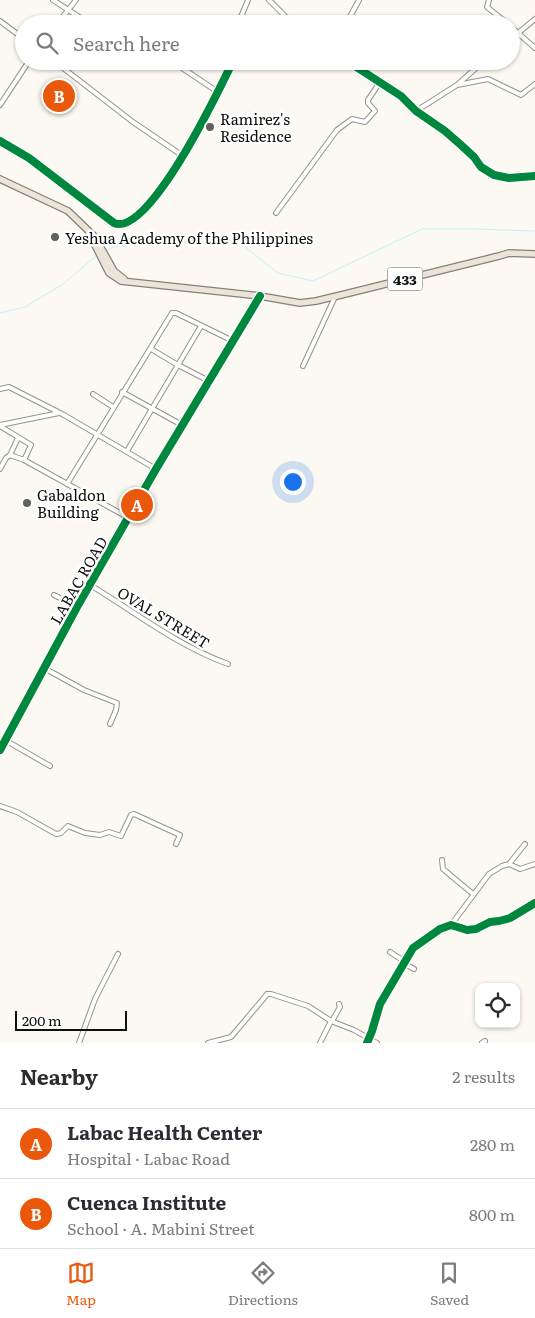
<!DOCTYPE html>
<html lang="en">
<head>
<meta charset="utf-8">
<style>
  :root { --surface:#fff; --page:#f2f2f3; --text:#2b2b33; --muted:#7c7c81; --line:#e1e1e2; --accent:#ea580c }
  body { margin:0; font-family:Literata,serif; background:var(--page); color:var(--text) }
  .controls { position:absolute; right:15px; bottom:15px; display:grid; overflow:hidden; border-radius:10px; box-shadow:0 1px 4px #0004 }
  .controls button { width:45px; height:45px; display:grid; place-items:center; padding:0; border:0; border-bottom:1px solid var(--line); background:var(--surface); color:var(--text); font:25px sans-serif }
  .scale { position:absolute; left:15px; bottom:12px; width:112px; box-sizing:border-box; padding-left:5px; border:2px solid #0e0e0e; border-top:0; font-size:14px; line-height:18px; white-space:nowrap; color:#0e0e0e; -webkit-text-stroke:4px #fff; paint-order:stroke }
  .you { position:absolute; left:292px; top:481px; width:18px; height:18px; margin:-12px; border:4px solid #fff; border-radius:50%; background:#1a73e8; box-shadow:0 0 0 8px #1a73e833 }
  .badge { display:grid; place-items:center; width:32px; height:32px; border-radius:50%; background:var(--accent); color:#fff; font-size:16px; font-weight:700 }
  .pin { position:absolute; translate:-50% -50%; border:2px solid #fff; box-shadow:0 1px 5px #0006 }
  .list { margin:0; padding:0; list-style:none }
  h2 { display:flex; justify-content:space-between; align-items:center; height:65px; margin:0; padding:0 20px; font-size:21px }
  h2 small { font-size:16px; font-weight:400; color:var(--muted) }
  .list li { display:grid; grid-template-columns:32px 1fr auto; gap:15px; align-items:center; box-sizing:border-box; height:70px; padding:0 20px; border-top:1px solid var(--line) }
  .list b { display:block; font-size:19px; white-space:nowrap }
  .list p { margin:0; font-size:16px; white-space:nowrap; color:var(--muted) }
  .list em { font-size:16px; font-style:normal; color:var(--muted) }
  .icon { flex:none; width:28px; height:28px; fill:none; stroke:currentColor; stroke-width:2; stroke-linecap:round; stroke-linejoin:round }
  .map { position:relative; flex:none; width:535px; height:1043px; overflow:hidden }
  .search { position:absolute; background:var(--surface); box-shadow:0 1px 4px #0004; left:15px; right:15px; top:15px; height:55px; display:flex; align-items:center; gap:12px; box-sizing:border-box; padding:0 18px; border-radius:28px; color:var(--muted); font-size:19px }
  .sheet { height:205px; background:var(--surface) }
  nav { display:flex; justify-content:space-around; align-items:center; box-sizing:border-box; height:70px; border-top:1px solid var(--line); background:var(--surface); font-size:14px; color:var(--muted) }
  nav a { display:grid; justify-items:center; gap:2px }
  nav .on { color:var(--accent) }
  .map>svg:first-child { display:block }
  .lines { fill:none; stroke-linecap:round; stroke-linejoin:round }
  .stream { stroke:#c6eff8; stroke-width:1 }
  .minor-casing { stroke:#959391; stroke-width:6 }
  .tertiary-casing { stroke:#959391; stroke-width:7 }
  .primary-casing { stroke:#82817e; stroke-width:8 }
  .minor { stroke:#fffefd; stroke-width:4 }
  .tertiary { stroke:#fffefd; stroke-width:4.5 }
  .primary { stroke:#ede4d8; stroke-width:5.5 }
  .cycleway-casing { stroke:#fff; stroke-width:11 }
  .cycleway { stroke:#00873e; stroke-width:8 }
  .poi-dot { fill:#61605e; stroke:#fff; stroke-width:2 }
  .labels { text-anchor:middle; dominant-baseline:central; stroke-width:5; stroke-linejoin:round; paint-order:stroke }
  .shield { fill:#fff; stroke:#565656; stroke-width:1 }
  .shield-label { font-size:14px; font-weight:bold; fill:#0e0e0e }
  .poi-label { font-size:15px; fill:#0e0e0e; stroke:#fff; text-anchor:start }
  .street-label { font-size:15px; fill:#0e0e0e; stroke:#fff }
</style>
</head>
<body>
<div class="map">
<svg width="535" height="1043" viewBox="0 0 535 1043">
  <rect width="100%" height="100%" fill="#fcf8f2"/>
  <g class="lines">
    <g class="stream">
      <polyline points="105,251 113,247 153,243 239,242 278,273 313,281 422,229 472,229 535,231"/>
      <polyline points="0,313 25,307 63,284 97,255"/>
    </g>
    <defs>
      <g id="minor">
        <polyline points="53,0 90,24"/>
        <polyline points="269,0 293,24"/>
        <polyline points="489,0 487,7 508,24"/>
        <polyline points="0,21 24,39"/>
        <polyline points="57,24 76,0"/>
        <polyline points="238,24 248,0"/>
        <polyline points="346,24 359,0"/>
        <polyline points="511,27 535,48"/>
        <polyline points="511,39 535,19"/>
        <polyline points="54,61 133,122 183,156"/>
        <polyline points="347,61 401,96 416,111 445,131 461,145 474,157 481,167 494,175 509,178 535,176"/>
        <polyline points="173,62 218,92"/>
        <polyline points="457,85 488,79 521,95 535,84"/>
        <polyline points="0,105 29,61"/>
        <polyline points="416,111 457,85 484,61"/>
        <path d="M0 141 29 158 114 223C149 238 220 88 233 61"/>
        <polyline points="276,213 337,130 352,119 365,122 375,111 368,103 368,100 380,82"/>
        <polyline points="151,349 178,365 209,381"/>
        <polyline points="303,366 335,297"/>
        <polyline points="0,389 9,387 64,415 156,469"/>
        <polyline points="122,392 182,425"/>
        <polyline points="93,394 113,407"/>
        <polyline points="0,425 59,413"/>
        <polyline points="0,426 31,445 24,460"/>
        <polyline points="127,451 201,326"/>
        <polyline points="10,455 18,438"/>
        <polyline points="0,469 6,458 10,455 24,460 129,518"/>
        <polyline points="67,484 172,313 176,313 233,341"/>
        <path d="M90 585C135 612 178 646 228 664"/>
        <polyline points="54,595 77,607"/>
        <polyline points="44,668 84,690 117,703 116,710 110,724"/>
        <polyline points="5,740 50,766"/>
        <polyline points="0,806 17,812 56,834 61,833 68,826 85,833 100,835 109,832 121,836 131,815 134,814 180,835 176,844"/>
        <polyline points="442,860 443,869 473,894"/>
        <polyline points="509,864 520,869 535,864"/>
        <polyline points="451,925 489,874 502,866 509,864 525,844"/>
        <polyline points="390,952 404,961"/>
        <polyline points="403,963 414,969"/>
        <polyline points="332,1021 340,1007 339,1004"/>
        <polyline points="79,1043 95,999 118,954"/>
        <polyline points="208,1043 231,1037 264,998 267,994 271,994 308,1006 331,1021 354,1030 377,1043"/>
        <polyline points="320,1043 331,1021"/>
        <polyline points="367,1043 372,1031 380,1004 413,948 440,929 451,925 467,930 476,929 490,922 499,921 510,918 535,903"/>
        <polyline points="482,1043 485,1041"/>
      </g>
      <polyline id="tertiary" points="0,750 77,607 156,469 260,296"/>
      <g id="primary">
        <polyline points="0,179 68,211 95,237 114,271 124,279"/>
        <polyline points="89,233 109,273 121,281 260,296 300,303 316,301 341,295 499,256 509,253 535,254"/>
      </g>
    </defs>
    <use href="#minor" class="minor-casing"/>
    <use href="#tertiary" class="tertiary-casing"/>
    <use href="#primary" class="primary-casing"/>
    <use href="#minor" class="minor"/>
    <use href="#tertiary" class="tertiary"/>
    <use href="#primary" class="primary"/>
    <defs>
      <g id="cycleway">
        <polyline points="347,61 401,96 416,111 445,131 461,145 474,157 481,167 494,175 509,178 535,176"/>
        <path d="M0 141 29 158 114 223C149 238 220 88 233 61"/>
        <polyline points="0,750 77,607 156,469 260,296"/>
        <polyline points="367,1043 372,1031 380,1004 413,948 440,929 451,925 467,930 476,929 490,922 499,921 510,918 535,903"/>
      </g>
    </defs>
    <use href="#cycleway" class="cycleway-casing"/>
    <use href="#cycleway" class="cycleway"/>
  </g>
  <g class="poi-dot">
    <circle cx="210" cy="127" r="5"/>
    <circle cx="55" cy="237" r="5"/>
    <circle cx="27" cy="503" r="5"/>
  </g>
  <g class="labels">
    <rect class="shield" x="387.5" y="267.5" width="35" height="23" rx="4"/>
    <g class="shield-label">
      <text x="405" y="279">433</text>
    </g>
    <g class="poi-label">
      <text x="220" y="118">Ramirez's<tspan x="220" dy="17">Residence</tspan></text>
      <text x="65" y="237">Yeshua Academy of the Philippines</text>
      <text x="37" y="494">Gabaldon<tspan x="37" dy="17">Building</tspan></text>
    </g>
    <g class="street-label">
      <text transform="translate(78 580) rotate(-60)">LABAC ROAD</text>
      <text transform="translate(164 617) rotate(31)">OVAL STREET</text>
    </g>
  </g>
</svg>
<div class="controls">
<button><svg class="icon" aria-label="locate" viewBox="0 0 24 24"><circle cx="12" cy="12" r="6"/><path d="M12 2v4M12 18v4M2 12h4M18 12h4"/></svg></button>
</div>
<div class="scale">200 m</div>
<div class="you"></div>
<div class="pin badge" style="left:137px;top:505px">A</div>
<div class="pin badge" style="left:59px;top:96px">B</div>
<div class="search"><svg class="icon" aria-label="search" viewBox="0 0 24 24"><circle cx="10" cy="10" r="6"/><path d="M15 15l6 6"/></svg>Search here</div>
</div>
<section class="sheet">
<h2>Nearby<small>2 results</small></h2>
<ul class="list">
<li><span class="badge">A</span><div><b>Labac Health Center</b><p>Hospital · Labac Road</p></div><em>280 m</em></li>
<li><span class="badge">B</span><div><b>Cuenca Institute</b><p>School · A. Mabini Street</p></div><em>800 m</em></li>
</ul>
</section>
<nav>
<a class="on"><svg class="icon" aria-label="map" viewBox="0 0 24 24"><path d="M3 6l6-2 6 2 6-2v14l-6 2-6-2-6 2zM9 4v14M15 6v14"/></svg>Map</a>
<a><svg class="icon" aria-label="directions" viewBox="0 0 24 24"><path d="M12 3l9 9-9 9-9-9zM9 14v-3h6M13 9l2 2-2 2"/></svg>Directions</a>
<a><svg class="icon" aria-label="saved" viewBox="0 0 24 24"><path d="M7 4h10v16l-5-4-5 4z"/></svg>Saved</a>
</nav>
</body>
</html>
